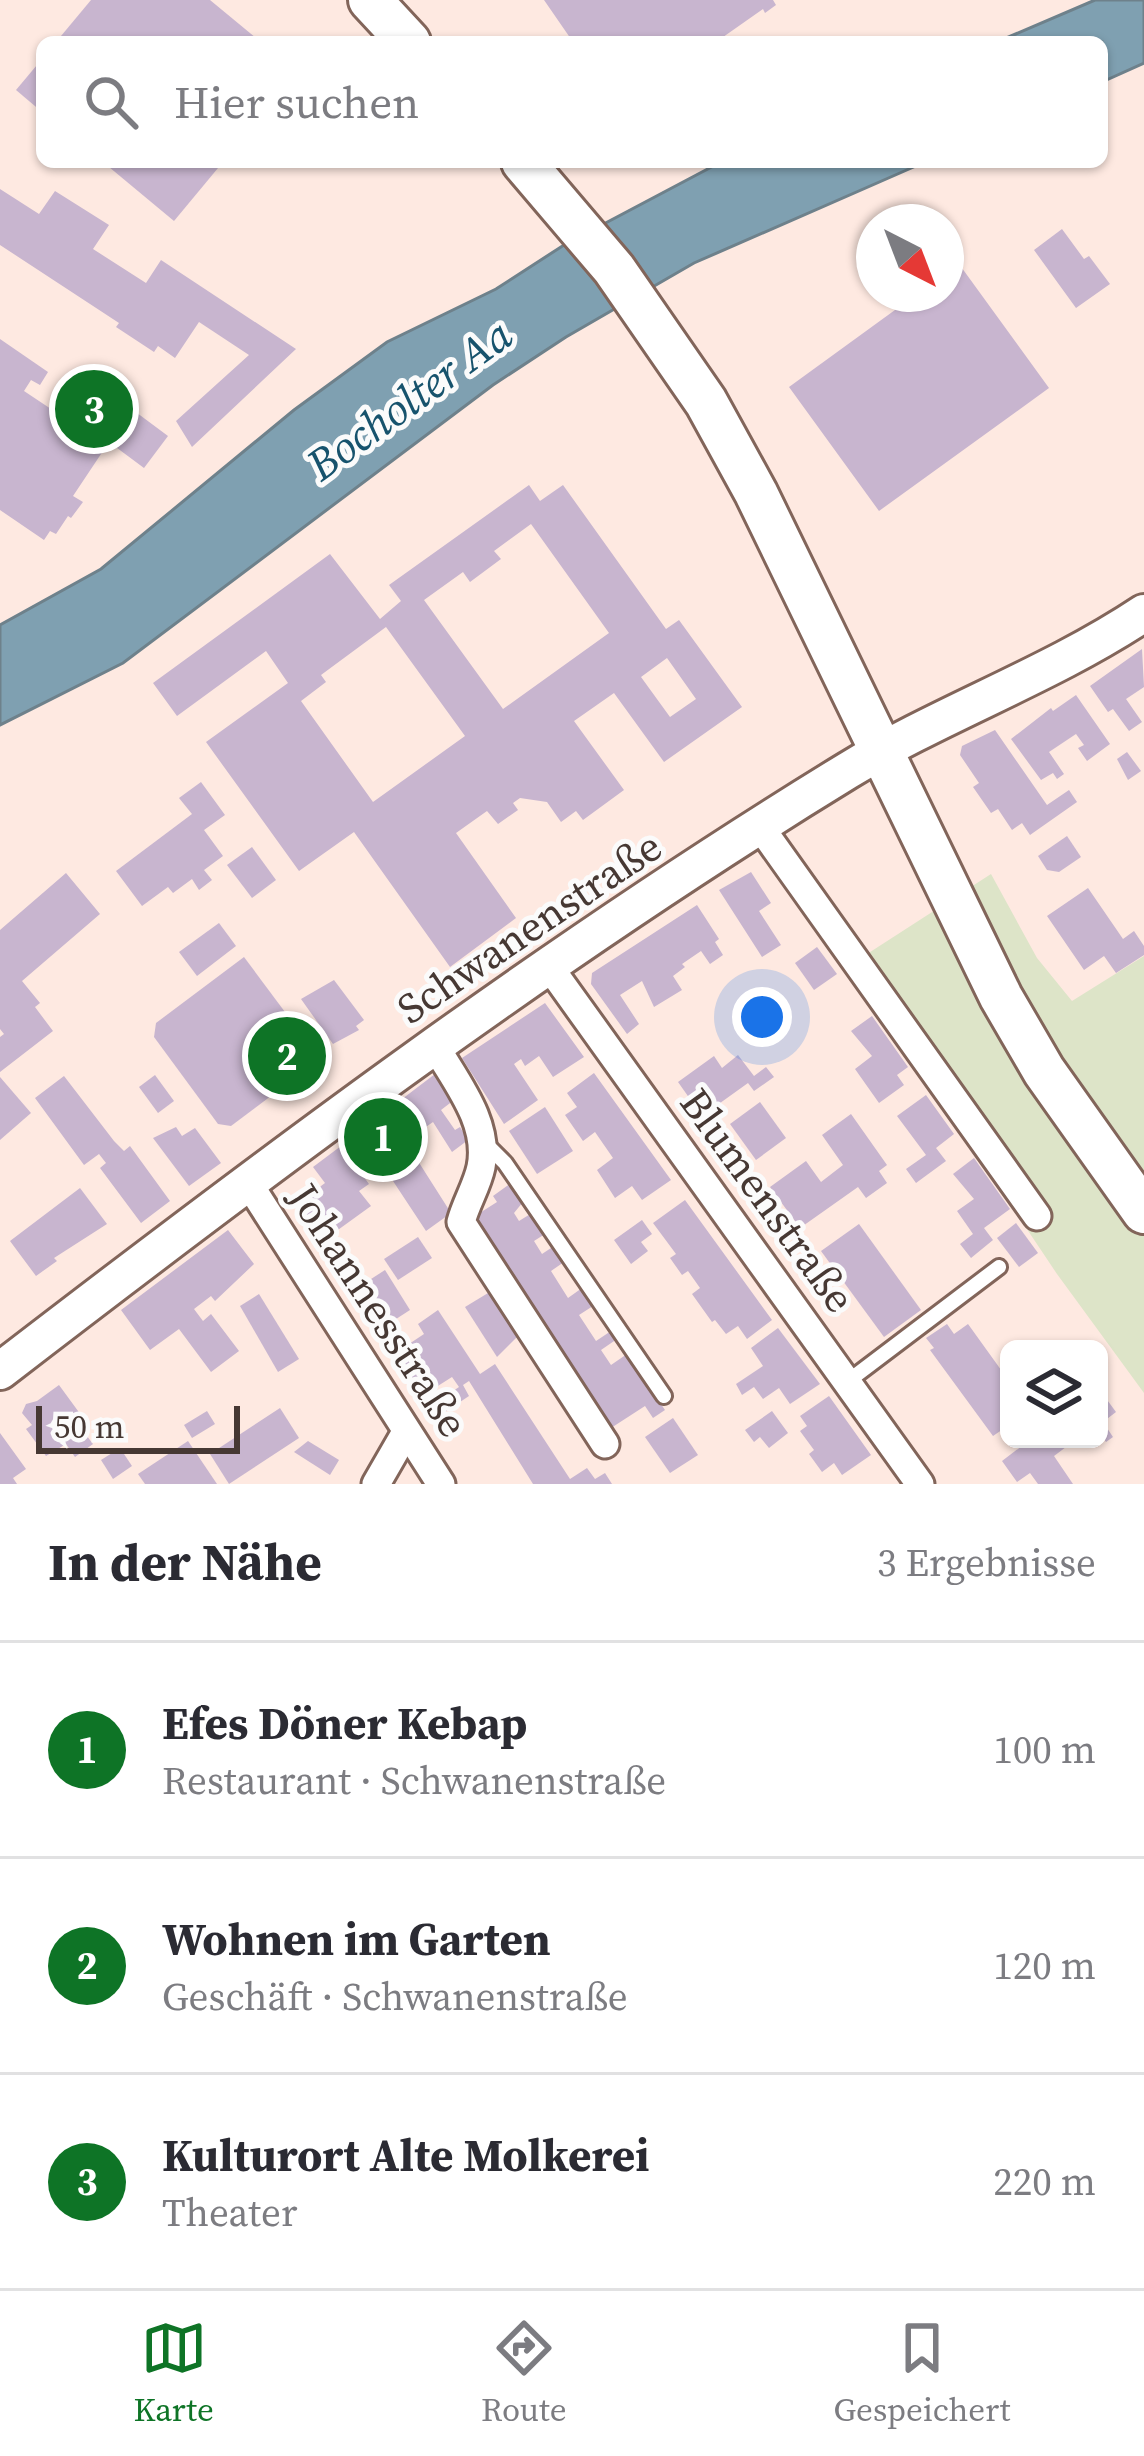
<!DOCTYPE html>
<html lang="de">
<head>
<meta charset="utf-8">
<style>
  :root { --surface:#fff; --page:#f7f7f7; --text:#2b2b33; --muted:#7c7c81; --line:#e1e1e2; --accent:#0e7426 }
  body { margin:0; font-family:"Source Serif 4",serif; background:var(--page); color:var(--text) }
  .controls { position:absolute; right:36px; bottom:36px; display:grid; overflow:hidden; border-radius:18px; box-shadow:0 3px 9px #0004 }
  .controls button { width:108px; height:108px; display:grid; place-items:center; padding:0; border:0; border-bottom:3px solid var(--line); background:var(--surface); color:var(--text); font:60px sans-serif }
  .compass { position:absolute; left:856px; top:204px; width:108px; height:108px; border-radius:50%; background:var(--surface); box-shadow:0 3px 9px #0004; rotate:138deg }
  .scale { position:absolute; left:36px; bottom:30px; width:204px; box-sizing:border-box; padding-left:12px; border:6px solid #463833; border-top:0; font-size:33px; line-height:42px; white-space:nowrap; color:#463833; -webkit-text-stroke:9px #fbfbfb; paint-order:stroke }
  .you { position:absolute; left:762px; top:1017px; width:42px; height:42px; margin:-30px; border:9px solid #fff; border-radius:50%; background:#1a73e8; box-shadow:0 0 0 18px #1a73e833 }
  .badge { display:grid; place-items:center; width:78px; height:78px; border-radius:50%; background:var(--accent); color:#fff; font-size:39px; font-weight:700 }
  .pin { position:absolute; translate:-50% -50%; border:6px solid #fff; box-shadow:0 3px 12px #0006 }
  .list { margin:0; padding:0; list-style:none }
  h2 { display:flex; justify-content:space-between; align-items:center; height:156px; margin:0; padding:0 48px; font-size:51px }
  h2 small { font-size:39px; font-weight:400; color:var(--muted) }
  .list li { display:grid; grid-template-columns:78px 1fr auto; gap:36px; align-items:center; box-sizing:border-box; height:216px; padding:0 48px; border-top:3px solid var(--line) }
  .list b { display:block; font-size:45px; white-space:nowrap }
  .list p { margin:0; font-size:39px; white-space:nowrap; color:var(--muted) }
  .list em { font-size:39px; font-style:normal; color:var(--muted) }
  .icon { flex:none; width:66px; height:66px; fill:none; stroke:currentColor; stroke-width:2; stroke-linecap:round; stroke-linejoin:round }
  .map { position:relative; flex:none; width:1144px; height:1484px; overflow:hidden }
  .search { position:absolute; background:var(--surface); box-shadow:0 3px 9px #0004; left:36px; right:36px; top:36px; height:132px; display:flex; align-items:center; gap:30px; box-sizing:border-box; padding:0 42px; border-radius:18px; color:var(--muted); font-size:45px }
  .sheet { height:804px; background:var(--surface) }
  nav { display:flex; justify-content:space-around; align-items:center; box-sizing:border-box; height:168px; border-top:3px solid var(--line); background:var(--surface); font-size:33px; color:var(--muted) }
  nav a { display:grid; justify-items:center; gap:6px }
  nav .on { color:var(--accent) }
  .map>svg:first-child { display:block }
  .green { fill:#dde4c8 }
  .water { fill:#7fa0b1; stroke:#6e818b; stroke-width:3 }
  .building { fill:#c8b5cf; fill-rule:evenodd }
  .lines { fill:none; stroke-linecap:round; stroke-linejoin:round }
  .lane-casing { stroke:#82655a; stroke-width:20 }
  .street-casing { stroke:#82655a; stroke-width:33 }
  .secondary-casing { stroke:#82655a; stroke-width:42 }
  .primary-casing { stroke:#82655a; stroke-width:48 }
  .lane { stroke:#fff; stroke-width:14 }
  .street { stroke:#fff; stroke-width:27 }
  .secondary { stroke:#fff; stroke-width:36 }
  .primary { stroke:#fff; stroke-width:42 }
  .labels { text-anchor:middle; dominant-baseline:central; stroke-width:10; stroke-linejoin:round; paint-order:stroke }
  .street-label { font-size:42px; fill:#463833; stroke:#fbfbfb }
  .water-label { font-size:45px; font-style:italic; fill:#17536d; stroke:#fbfbfb }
</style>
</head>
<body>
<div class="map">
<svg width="1144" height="1484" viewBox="0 0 1144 1484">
  <rect width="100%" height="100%" fill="#fee9e1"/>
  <polygon class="green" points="991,874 1037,958 1072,1001 1144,956 1144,1393 1057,1274 850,965"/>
  <g class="water">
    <polygon points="1095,0 1144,0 1144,63 1102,82 1102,42 997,42"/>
    <polygon points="721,162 925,162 694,263 566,337 493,385 123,663 0,725 0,625 101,569 294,410 387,342 496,289 564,245"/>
  </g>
  <g class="building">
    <polygon points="91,0 210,0 261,42 56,42"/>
    <polygon points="544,0 773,0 776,5 765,13 763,9 716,42 573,42"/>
    <polygon points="42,59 42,112 16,90"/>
    <polygon points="103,162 223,162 174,221"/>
    <polygon points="0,189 39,214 55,191 109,225 93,249 146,283 161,260 296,349 192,447 176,421 249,355 199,322 175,358 158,346 154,352 116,327 119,323 0,245"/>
    <polygon points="1062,229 1084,259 1089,256 1110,284 1076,308 1034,250"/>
    <polygon points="959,264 1049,388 879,511 789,387 917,294 946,294 946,273"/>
    <polygon points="0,339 48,372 40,385 31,380 24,391 51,409 67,384 120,419 129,407 168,436 144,468 109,442 73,496 83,502 71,518 68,516 56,534 50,531 44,540 0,510"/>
    <path d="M529 485 540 501 563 485 666 629 679 620 742 707 664 762 614 693 574 721 624 790 583 820 576 811 561 822 547 802 520 798 513 803 518 810 498 824 487 811 456 833 516 918 450 967 354 832 299 871 206 742 288 683 266 651 177 716 153 683 330 554 380 619 401 601 389 585ZM531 524 609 633 503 709 424 600 463 572 470 582 501 559 494 551ZM386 627 465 736 373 802 301 701 326 682 321 675ZM667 658 696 699 670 717 641 677Z"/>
    <polygon points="1142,649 1144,687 1126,699 1142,722 1129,731 1113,709 1108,712 1090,686"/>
    <polygon points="1076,695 1110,744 1087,761 1078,748 1084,745 1076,734 1049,752 1064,774 1057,779 1053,773 1041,780 1011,739 1051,708 1053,711"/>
    <polygon points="995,730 1047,805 1069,790 1077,802 1030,835 1022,823 1012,830 998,809 991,813 973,787 979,783 960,755 962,746"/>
    <polygon points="1127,752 1141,771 1128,780 1117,759"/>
    <polygon points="201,782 225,815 204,830 223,856 204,870 212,880 199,890 192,879 173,893 168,887 142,906 116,871 192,814 179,798"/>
    <polygon points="1067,836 1081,857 1059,872 1047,870 1038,856"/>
    <polygon points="252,847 276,880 252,898 227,865"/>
    <polygon points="751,872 771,903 759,911 781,945 762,957 719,890"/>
    <polygon points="66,873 100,914 22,981 40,1003 35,1007 53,1031 0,1072 0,1037 4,1034 0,1029 0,930"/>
    <polygon points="1088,888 1123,939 1134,931 1144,946 1144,955 1116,973 1104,956 1084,970 1047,916"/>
    <polygon points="697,905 719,939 715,942 723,955 710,964 701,951 682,964 685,967 673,976 682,990 654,1007 642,981 620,995 639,1024 627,1034 591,984 592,973"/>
    <polygon points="219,923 236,946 197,976 179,952"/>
    <polygon points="817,947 837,974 814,990 795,963"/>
    <polygon points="244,957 320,1059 231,1126 218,1124 154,1037 156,1023"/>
    <polygon points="334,980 364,1020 356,1026 359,1030 333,1044 301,999"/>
    <polygon points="545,1003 584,1057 553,1077 539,1056 525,1066 521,1059 514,1064 538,1100 504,1124 462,1058"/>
    <polygon points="872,1016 908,1067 897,1075 904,1085 879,1103 855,1069 872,1056 851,1031"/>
    <polygon points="738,1055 754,1076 766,1067 774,1077 754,1091 748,1083 702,1116 678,1082 714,1056 722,1068"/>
    <polygon points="594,1073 671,1180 642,1200 632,1186 615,1198 597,1170 613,1158 595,1132 583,1141 565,1115 577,1107 567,1093"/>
    <polygon points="435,1074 454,1100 441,1110 455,1130 460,1127 468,1140 452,1152 433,1122 407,1140 397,1128 451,1213 426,1231 360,1131"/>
    <polygon points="155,1075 174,1101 158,1113 139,1087"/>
    <polygon points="64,1076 114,1141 124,1151 130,1146 170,1201 141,1223 100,1168 106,1163 99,1154 84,1165 35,1098"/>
    <polygon points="0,1077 31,1113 0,1140"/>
    <polygon points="926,1095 954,1134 936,1148 946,1161 916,1183 906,1169 926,1155 897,1116"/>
    <polygon points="760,1102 786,1138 756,1160 730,1124"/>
    <polygon points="545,1107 573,1151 537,1174 509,1131"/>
    <polygon points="851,1114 887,1165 879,1171 887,1183 866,1198 858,1187 800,1228 770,1187 806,1161 821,1182 843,1165 822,1135"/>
    <polygon points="176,1127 182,1136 195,1128 221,1163 189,1186 153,1138"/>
    <polygon points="341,1146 369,1184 359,1191 371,1206 324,1240 297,1204 325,1183 313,1167"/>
    <polygon points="974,1158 1010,1209 984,1228 993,1240 971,1258 960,1244 973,1234 957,1211 974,1199 953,1174"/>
    <polygon points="511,1183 523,1202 514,1213 519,1221 532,1213 545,1234 534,1241 542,1254 554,1246 564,1262 551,1271 568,1298 582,1288 593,1306 579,1315 596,1341 611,1331 617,1339 601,1350 611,1365 627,1354 665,1410 653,1418 645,1406 611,1428 475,1216 497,1202 493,1196"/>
    <polygon points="80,1188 107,1224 54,1258 57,1261 36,1276 10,1241"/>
    <polygon points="685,1200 772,1320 747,1339 738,1326 726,1334 715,1320 712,1322 692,1294 700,1288 688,1271 682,1275 670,1258 676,1254 653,1223"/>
    <polygon points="642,1220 652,1234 641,1242 648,1251 631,1264 614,1240"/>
    <polygon points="1016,1223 1038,1253 1019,1267 997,1238"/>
    <polygon points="859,1224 921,1310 884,1337 821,1251"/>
    <polygon points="228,1230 254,1264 215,1301 211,1296 194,1309 203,1321 211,1314 239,1351 211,1372 179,1329 150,1350 121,1310"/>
    <polygon points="418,1237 432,1258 398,1280 384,1259"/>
    <polygon points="385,1270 410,1310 379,1330 354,1290"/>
    <polygon points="493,1290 521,1333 497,1357 465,1307"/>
    <polygon points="259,1294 299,1359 278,1372 240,1306"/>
    <polygon points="438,1310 480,1374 495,1364 570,1479 587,1468 595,1479 605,1473 612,1484 533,1484 469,1381 463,1385 469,1396 436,1418 429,1407 459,1387 452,1377 422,1396 394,1354 424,1334 418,1324"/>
    <polygon points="947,1324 954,1334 968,1324 1009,1381 1009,1425 993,1436 930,1350 934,1348 926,1338"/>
    <polygon points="778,1328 820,1384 790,1404 779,1388 763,1399 754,1387 742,1395 736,1384 763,1366 751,1348"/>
    <polygon points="59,1385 89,1426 83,1431 93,1444 75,1457 66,1444 46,1456 26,1429 32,1425 22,1413 26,1404 37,1401"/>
    <polygon points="1099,1389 1116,1412 1103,1422 1113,1437 1106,1442 1099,1432"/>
    <polygon points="829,1396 871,1455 842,1475 834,1463 822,1472 809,1454 814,1450 800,1431 807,1426 800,1416"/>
    <polygon points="280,1408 299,1438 229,1484 210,1454"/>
    <polygon points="207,1411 215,1424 192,1438 184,1425"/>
    <polygon points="772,1411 788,1433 769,1448 760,1437 754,1442 745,1430"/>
    <polygon points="673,1418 698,1455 670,1473 645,1437"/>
    <polygon points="0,1433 26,1469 13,1478 17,1484 0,1484"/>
    <polygon points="1031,1439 1067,1439 1070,1444 1054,1456 1073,1484 1038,1484 1030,1473 1017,1482 1002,1461"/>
    <polygon points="188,1441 217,1484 145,1484 138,1474"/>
    <polygon points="308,1441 339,1460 330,1475 294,1452"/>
    <polygon points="120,1448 132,1466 113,1479 101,1460"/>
  </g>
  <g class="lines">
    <defs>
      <g id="lane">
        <polyline points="483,1141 505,1163 664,1396"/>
        <polyline points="847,1382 999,1267"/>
      </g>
      <g id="street">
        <polyline points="761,828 1037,1216"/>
        <polyline points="548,965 920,1484"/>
        <path d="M434 1044C455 1081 490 1122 481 1167 477 1186 466 1203 461 1222L605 1444"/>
        <polyline points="247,1181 441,1484"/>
        <polyline points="376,1484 406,1432"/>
      </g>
      <path id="secondary" d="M0 1371C274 1160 551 952 847 771 942 713 1051 675 1144 613"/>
      <g id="primary">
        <polyline points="370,0 409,42"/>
        <polyline points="523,162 614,269 706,402 756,493 1001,997 1044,1071 1144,1212"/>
      </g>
    </defs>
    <use href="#lane" class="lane-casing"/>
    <use href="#street" class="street-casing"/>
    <use href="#secondary" class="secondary-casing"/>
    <use href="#primary" class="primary-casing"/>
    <use href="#lane" class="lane"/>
    <use href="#street" class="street"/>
    <use href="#secondary" class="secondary"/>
    <use href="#primary" class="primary"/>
  </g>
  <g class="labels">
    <g class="street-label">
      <text transform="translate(529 927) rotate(-34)">Schwanenstraße</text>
      <text transform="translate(768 1200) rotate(54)">Blumenstraße</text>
      <text transform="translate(379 1310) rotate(57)">Johannesstraße</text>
    </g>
    <g class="water-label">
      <text transform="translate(409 399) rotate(-36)">Bocholter Aa</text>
    </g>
  </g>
</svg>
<div class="controls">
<button><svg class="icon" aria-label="layers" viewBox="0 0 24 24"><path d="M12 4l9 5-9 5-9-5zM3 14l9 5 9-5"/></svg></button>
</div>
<svg class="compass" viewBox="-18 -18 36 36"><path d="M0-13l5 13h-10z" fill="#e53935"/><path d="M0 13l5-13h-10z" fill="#7c7c81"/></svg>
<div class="scale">50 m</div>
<div class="you"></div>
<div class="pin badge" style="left:383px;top:1137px">1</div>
<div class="pin badge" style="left:287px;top:1056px">2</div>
<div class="pin badge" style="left:94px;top:409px">3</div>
<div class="search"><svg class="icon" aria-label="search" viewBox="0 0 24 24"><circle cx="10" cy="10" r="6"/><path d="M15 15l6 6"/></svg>Hier suchen</div>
</div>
<section class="sheet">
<h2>In der Nähe<small>3 Ergebnisse</small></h2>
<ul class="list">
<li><span class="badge">1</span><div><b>Efes Döner Kebap</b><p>Restaurant · Schwanenstraße</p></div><em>100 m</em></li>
<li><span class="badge">2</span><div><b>Wohnen im Garten</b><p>Geschäft · Schwanenstraße</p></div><em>120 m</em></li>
<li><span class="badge">3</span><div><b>Kulturort Alte Molkerei</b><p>Theater</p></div><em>220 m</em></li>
</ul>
</section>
<nav>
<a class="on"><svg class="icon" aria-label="map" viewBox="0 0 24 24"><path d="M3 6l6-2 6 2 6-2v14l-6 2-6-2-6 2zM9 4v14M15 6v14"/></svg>Karte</a>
<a><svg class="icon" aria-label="directions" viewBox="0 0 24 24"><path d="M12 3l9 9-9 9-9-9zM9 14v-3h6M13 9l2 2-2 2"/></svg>Route</a>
<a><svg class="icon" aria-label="saved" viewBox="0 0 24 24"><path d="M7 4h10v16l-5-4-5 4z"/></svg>Gespeichert</a>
</nav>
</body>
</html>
